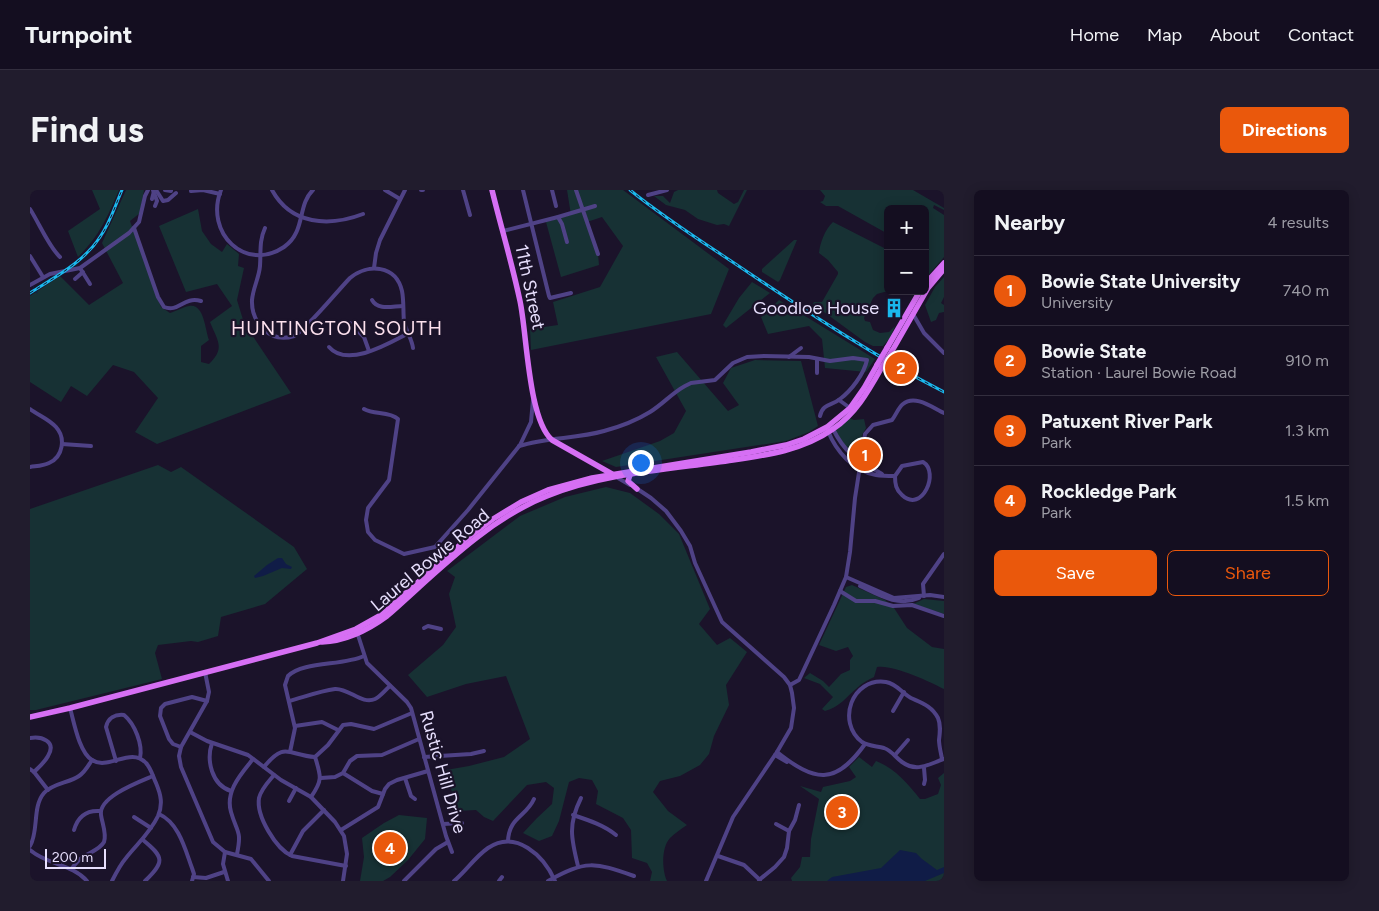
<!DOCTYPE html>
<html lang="en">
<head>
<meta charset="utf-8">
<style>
  :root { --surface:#140e20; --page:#211c2d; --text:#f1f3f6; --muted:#9d9ca5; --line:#332e3e; --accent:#ea580c }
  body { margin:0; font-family:Figtree,sans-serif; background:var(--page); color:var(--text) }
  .controls { position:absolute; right:15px; top:15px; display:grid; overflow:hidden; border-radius:8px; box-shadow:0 2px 12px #0003 }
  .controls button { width:45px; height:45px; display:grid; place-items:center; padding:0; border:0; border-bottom:1px solid var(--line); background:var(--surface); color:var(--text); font:25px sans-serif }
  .scale { position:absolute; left:15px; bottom:12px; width:61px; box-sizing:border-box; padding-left:5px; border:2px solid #e7dffd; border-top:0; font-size:14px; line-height:18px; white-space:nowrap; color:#e7dffd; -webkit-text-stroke:4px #1b132a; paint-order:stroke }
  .you { position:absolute; left:610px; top:272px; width:18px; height:18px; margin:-12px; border:4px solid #fff; border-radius:50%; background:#1a73e8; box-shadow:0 0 0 8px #1a73e833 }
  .badge { display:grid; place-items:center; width:32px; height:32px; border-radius:50%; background:var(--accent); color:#fff; font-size:16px; font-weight:700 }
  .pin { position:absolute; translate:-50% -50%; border:2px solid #fff; box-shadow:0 1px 5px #0006 }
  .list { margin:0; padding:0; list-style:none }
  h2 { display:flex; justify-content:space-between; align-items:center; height:65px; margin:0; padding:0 20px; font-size:21px }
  h2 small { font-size:16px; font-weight:400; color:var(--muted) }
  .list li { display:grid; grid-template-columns:32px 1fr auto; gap:15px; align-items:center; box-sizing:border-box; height:70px; padding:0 20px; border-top:1px solid var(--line) }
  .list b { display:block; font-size:19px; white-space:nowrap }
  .list p { margin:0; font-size:16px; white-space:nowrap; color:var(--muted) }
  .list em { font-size:16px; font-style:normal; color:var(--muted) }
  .actions { display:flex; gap:10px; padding:15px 20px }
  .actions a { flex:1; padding:11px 0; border:1px solid var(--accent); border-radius:8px; text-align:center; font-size:18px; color:var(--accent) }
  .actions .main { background:var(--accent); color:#fff }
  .map { position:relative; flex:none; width:914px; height:691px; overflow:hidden; border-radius:8px }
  header { display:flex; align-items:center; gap:30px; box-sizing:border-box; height:70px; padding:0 25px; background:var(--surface); border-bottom:1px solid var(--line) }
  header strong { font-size:24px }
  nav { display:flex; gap:28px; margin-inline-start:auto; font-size:18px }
  .intro { display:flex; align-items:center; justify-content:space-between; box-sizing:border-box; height:120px; padding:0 30px }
  h1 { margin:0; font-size:35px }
  .button { padding:12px 22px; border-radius:8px; background:var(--accent); color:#fff; font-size:18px; font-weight:700 }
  main { display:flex; gap:30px; padding:0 30px }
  aside { flex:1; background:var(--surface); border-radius:8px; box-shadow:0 2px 12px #0003 }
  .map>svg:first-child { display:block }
  .green { fill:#173134 }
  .water { fill:#101c47 }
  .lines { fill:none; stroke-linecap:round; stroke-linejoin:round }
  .stream { stroke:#101c47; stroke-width:1 }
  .minor { stroke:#4f4286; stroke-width:4 }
  .major { stroke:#d66ff4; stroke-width:5.5 }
  .rail-casing { stroke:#1ab9ee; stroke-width:3 }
  .rail { stroke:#1b132a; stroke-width:1; stroke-dasharray:4; stroke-linecap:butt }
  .major-bridge { stroke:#d66ff4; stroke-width:5.5 }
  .labels { text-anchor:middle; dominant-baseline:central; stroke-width:4.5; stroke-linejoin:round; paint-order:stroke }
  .street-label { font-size:18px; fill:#e7dffd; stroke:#1b132a }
  .poi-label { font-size:18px; fill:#e7dffd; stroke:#1b132a; text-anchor:end }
  .neighbourhood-label { font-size:19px; letter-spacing:1px; fill:#fde1ee; stroke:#1b132a }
</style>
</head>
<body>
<header>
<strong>Turnpoint</strong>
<nav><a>Home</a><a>Map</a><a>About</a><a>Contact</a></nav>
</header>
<div class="intro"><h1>Find us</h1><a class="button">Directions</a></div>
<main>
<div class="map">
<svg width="914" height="691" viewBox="0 0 914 691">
  <rect width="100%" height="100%" fill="#1b132a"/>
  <g class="green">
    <path d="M62 0H89C77 28 70 45 48 67L38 41 70 19Z"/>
    <path d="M96 0H114L110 23 100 31 131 117 140 123C146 121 153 117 159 116 174 113 175 139 179 150L171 156V172L179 174C196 158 187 150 180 132L202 116 187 94 156 102 129 36 168 19 172 41 181 54 192 62 197 54 209 64 208 76 214 78 207 110 214 133 261 203 127 254 105 242 128 208 104 182 83 175 57 206 41 196 31 212 0 192V106L30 86 59 115 93 93 72 53Z"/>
    <polygon points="537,0 593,0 699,79 681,124 501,160 500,139 528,135 523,112 570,97 593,56 572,27 557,32 568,64 569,75 531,87 516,32 541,25"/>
    <polygon points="648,0 687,0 688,3 704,14 708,12 714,0 717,0 699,36 694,34 687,35 668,29 655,20 636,15 624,6 633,6 640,13 644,2"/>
    <polygon points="790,0 883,0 914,18 914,20 904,15 903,18 914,25 914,67 895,89 895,19 858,19 858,44 808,16 796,16 790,12 793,11 795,6"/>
    <path d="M803 32 858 60V101L847 104 843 108 834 128 835 131 840 132 843 140 850 143 859 142 865 136 860 148 853 156H843L835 152 783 114 784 112H792L808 84V82L798 70 789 63C790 53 795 39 803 32Z"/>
    <polygon points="764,50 767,50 750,90 748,92 732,82 732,79"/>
    <polygon points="914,87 914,107 911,113 914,115 914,122 909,123 906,130 901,132 895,115 905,97"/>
    <polygon points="722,92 740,103 696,138 693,135 709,108"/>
    <polygon points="749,110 845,169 836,182 795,178 792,149 779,136 738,144 731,127"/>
    <polygon points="647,162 698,221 709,215 693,193 701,178 725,170 771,171 788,236 779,242 756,251 586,277 572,271 630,251 644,243 656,221 626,167"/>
    <polygon points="819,228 824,230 834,229 836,238 832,245 829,268 827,269 813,255 805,241"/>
    <polygon points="128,275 141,282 151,277 264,357 277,379 235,414 191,427 188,446 168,452 161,451 128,455 125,463 132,489 6,520 0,520 0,319"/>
    <path d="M576 297 600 303 629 324 649 344 680 419 669 434 687 455 700 448 717 462 696 495 699 515 684 546 679 564 670 575 650 586 630 591 623 602 638 621 657 635C651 639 645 643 640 648 631 658 632 680 637 691H620L622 682 617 673 602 668 601 640 593 628 566 614 568 601 562 590 549 588 539 592 529 631 522 646 509 651 493 643 507 628 522 614 524 598 516 592 497 595 463 631 454 627 446 620 427 621 416 580 439 576 474 567 500 549 476 486 436 494 397 507 378 485 413 455 426 437 419 404 425 387 417 381 490 326 535 307Z"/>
    <path d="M822 395 855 410 864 418 877 438 902 457 914 459V499C899 491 862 474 847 477L844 487C838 490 832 493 827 498 816 507 810 517 795 521L792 519 803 507 790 494 774 488 780 483 793 491 799 497 811 484 820 480V470L823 466 818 457 806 461 789 455 816 397Z"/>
    <polygon points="894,409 914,411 914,424 883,414"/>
    <path d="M829 567 842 577 846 571C865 578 878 594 890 609H895L908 604 911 595 908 588 914 583V691H762L761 688 770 677 772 667H780L781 649 789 609 770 596 791 602 793 597 820 591 826 587 819 577Z"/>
    <polygon points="369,625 397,628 395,649 378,670 360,687 353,691 330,691 334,667 332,648 354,633"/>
  </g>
  <g class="water">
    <polygon points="248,368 252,368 256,374 262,377 261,379 252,378 233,386 225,388 224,386 237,375"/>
    <polygon points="870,660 886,663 892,669 907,680 914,677 914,683 895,691 797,691 802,687 851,678"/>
  </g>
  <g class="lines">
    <g class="stream">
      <polyline points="3,96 4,99"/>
      <polyline points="6,101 7,103"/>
    </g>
    <g class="minor">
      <polyline points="123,0 127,11 125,16"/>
      <polyline points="126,0 133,11 138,10 146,3"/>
      <polyline points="135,0 141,1"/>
      <path d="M191 0C174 43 216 83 254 57 276 42 267 15 283 0"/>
      <path d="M242 0C261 35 299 37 333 24"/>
      <polyline points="355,0 370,9"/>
      <polyline points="391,0 393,0"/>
      <polyline points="433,0 440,25"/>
      <polyline points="493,0 519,106 520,108 541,103"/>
      <polyline points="522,0 526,16"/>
      <polyline points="546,0 568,64"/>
      <polyline points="161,1 173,0 190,4"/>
      <polyline points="618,5 637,0"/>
      <polyline points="122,9 124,1"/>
      <path d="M0 19C9 33 19 57 30 67"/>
      <polyline points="528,27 532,34 537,52"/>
      <path d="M104 38 128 107 134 117C149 123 153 106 171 111"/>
      <path d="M235 38C229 51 231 62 230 76 229 88 223 98 222 110 221 132 240 154 264 146 274 142 310 98 320 88 338 73 366 75 372 101 374 111 373 122 374 132 376 141 382 149 383 158"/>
      <polyline points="473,41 528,27 565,16"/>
      <polyline points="0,66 13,87"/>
      <polyline points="50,78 60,94"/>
      <polyline points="344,78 346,63 350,50 375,0"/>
      <polyline points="45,89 53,82"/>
      <polyline points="0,95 20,84 50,78 99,43 109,32 115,6 118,0"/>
      <path d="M342 110C348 121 363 116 373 116"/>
      <polyline points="883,124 894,143 914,163"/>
      <polyline points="320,133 334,147 339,161"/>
      <path d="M299 157C317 178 358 154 377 144"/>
      <polyline points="759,167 771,158"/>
      <polyline points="787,183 787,169"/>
      <polyline points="809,210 820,218"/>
      <path d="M0 219C8 225 19 229 26 237 36 248 33 267 19 273 13 276 6 276 0 277"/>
      <path d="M334 219C344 225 359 221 368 229L359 290 338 318 336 330 338 342 345 350 374 364 405 357 438 320 490 255 501 232 503 210"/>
      <path d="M801 238 803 239C816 265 828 270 852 284"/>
      <path d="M798 241C806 261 823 281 846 285 852 286 859 286 865 286"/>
      <polyline points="32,254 61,256"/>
      <path d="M489 256C517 247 546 249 574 241 589 237 607 230 620 222 633 214 642 203 655 196L661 193 685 190 703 173 717 167 734 166 779 167 800 171 823 168 837 170C834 184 821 201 810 209 802 216 793 213 790 226"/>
      <path d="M893 272C910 282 892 324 872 305 866 300 865 294 865 286L872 276Z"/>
      <polyline points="588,288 600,295"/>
      <polyline points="606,298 621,308 636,321 651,341 660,356 665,373 692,432 754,487 760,495 762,503 764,518 761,538 747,562 703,627 676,691"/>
      <polyline points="816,387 864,408 900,405 914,407"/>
      <path d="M830 396C849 405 868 417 889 408"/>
      <polyline points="810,401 826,411 845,411 863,416 882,415 914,426"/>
      <polyline points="894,406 893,394 914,364"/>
      <polyline points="394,438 398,436 411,439"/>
      <polyline points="327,442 337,473 377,512 381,518 416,646 422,662"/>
      <polyline points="175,482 179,502 177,511 151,557 149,566 151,577 183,652 195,662 221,669 239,691"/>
      <path d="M760 495 769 490 804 415 816 387 820 362 825 308 835 244 843 235 862 230C866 225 868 218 873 214 885 204 903 218 914 223"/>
      <path d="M259 511C274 507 290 501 305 499 319 498 332 515 345 509 351 506 355 500 360 496"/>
      <path d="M40 518C44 532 49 562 62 570 78 581 101 556 116 573 121 578 123 587 126 593 131 605 133 614 128 626 120 643 107 654 96 668 90 675 86 683 82 691"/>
      <polyline points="863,521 874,502"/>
      <polyline points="265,536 292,532 308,540"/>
      <polyline points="160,542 177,551 218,565 251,590 281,607 305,632 314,646 317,664 313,691"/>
      <path d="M0 548C11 546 27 551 18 566 15 572 9 577 4 582"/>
      <path d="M182 553C176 571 182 595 201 601"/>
      <polyline points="151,557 143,554 139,549 130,526 131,518 135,514 162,507 177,511"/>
      <path d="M260 562 265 538 255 495 258 486C273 471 313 476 334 466"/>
      <path d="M747 562C785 592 805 596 835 554"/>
      <polyline points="745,565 757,572"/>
      <polyline points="865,565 878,550"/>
      <polyline points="394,567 441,564 454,561"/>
      <path d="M912 569C911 563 909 556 909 550 910 542 911 535 908 528 902 516 892 513 881 508 872 503 867 494 856 492 822 487 806 532 832 552 838 556 847 556 854 558 862 561 865 567 872 572 887 583 899 574 914 569"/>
      <path d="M86 571 76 537C78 528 85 524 94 525 105 534 113 555 110 568"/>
      <path d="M234 577C255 551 258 565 285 567L298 555 313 535 321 534 344 539 382 523"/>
      <polyline points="0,579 4,582 18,600"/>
      <polyline points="313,583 342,601 353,604"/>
      <path d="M244 585C239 591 231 599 229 608 226 626 246 659 262 666L316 676"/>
      <polyline points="291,588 305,587 313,583 320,571 327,566 352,565 389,549"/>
      <polyline points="375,588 381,606 385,609"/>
      <polyline points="894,594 895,590 894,578"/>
      <path d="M281 607C293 590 291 586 285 567"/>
      <polyline points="259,611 266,598"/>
      <path d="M129 624C149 633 155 659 162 678L164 684 162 691"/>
      <path d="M543 625C558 630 574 635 586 645"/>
      <polyline points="104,627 121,638"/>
      <polyline points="413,634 432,633"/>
      <polyline points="746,634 759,641"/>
      <path d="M44 640C48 626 57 620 70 621"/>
      <polyline points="311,640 348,617 355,599 359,594 367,590 398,581"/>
      <path d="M113 650C134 667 135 672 115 691"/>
      <path d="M478 651C479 627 496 627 504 609"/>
      <path d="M0 656C9 641 2 617 14 603 23 593 39 593 49 586 55 582 58 576 62 570"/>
      <path d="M0 660C17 675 42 674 57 691"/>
      <polyline points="195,662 193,674 198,691"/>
      <path d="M207 664C212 640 207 643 201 622 195 601 211 584 223 569"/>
      <polyline points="260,665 273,641 294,620"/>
      <polyline points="688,666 714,675 730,690"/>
      <path d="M548 676C541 648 538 634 551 608"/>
      <path d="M41 679C44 676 46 673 49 670 56 663 69 661 74 652 77 644 72 633 71 625 68 607 109 592 123 586"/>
      <polyline points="163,687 176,688 194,682"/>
      <polyline points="729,690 745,677 754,667 757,658 759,641 765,630 769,615"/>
      <polyline points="374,691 406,659 418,652"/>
      <path d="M424 691C436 681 445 667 458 658 486 639 514 666 525 691"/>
      <polyline points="469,691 472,687"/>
      <path d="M518 691C556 670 564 672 604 686"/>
    </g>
    <g class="major">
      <path d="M462 0C471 37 482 73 490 111 497 143 498 229 522 250L582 284"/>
      <polyline points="895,94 914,73"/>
      <polyline points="857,158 890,101"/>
      <polyline points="862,161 898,98 914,79"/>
      <polyline points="600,285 598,291 607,299"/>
      <path d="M292 452C315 451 338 440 357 426 405 384 456 330 517 306 572 283 643 279 703 270 738 265 773 260 803 239 826 224 839 200 852 177"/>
      <polyline points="0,527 40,518 287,453 326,439 351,425 440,346 463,329 491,312 518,300 562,288 721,262 756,255 774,249 797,237 820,218 834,198 847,175"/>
    </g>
    <defs>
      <g id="rail">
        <path d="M600 0C637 30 679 56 719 83 782 125 846 167 914 202"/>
        <path d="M0 103C25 87 54 72 70 47 80 33 85 16 92 0"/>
      </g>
    </defs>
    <use href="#rail" class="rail-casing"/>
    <use href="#rail" class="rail"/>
    <g class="major-bridge">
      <polyline points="847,175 857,158"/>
      <polyline points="852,177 862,161"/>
    </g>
  </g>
  <defs>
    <symbol id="building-bare" viewBox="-9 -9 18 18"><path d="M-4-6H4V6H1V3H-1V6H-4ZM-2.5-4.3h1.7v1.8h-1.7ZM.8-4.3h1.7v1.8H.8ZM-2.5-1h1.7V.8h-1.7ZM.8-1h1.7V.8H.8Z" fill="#1ab9ee" stroke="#1b132a" stroke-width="2.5" paint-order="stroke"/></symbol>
  </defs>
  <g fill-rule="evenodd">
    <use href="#building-bare" x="850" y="104" width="28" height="28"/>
  </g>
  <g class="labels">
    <g class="street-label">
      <text transform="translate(500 97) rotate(78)">11th Street</text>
      <text transform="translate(400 370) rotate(-40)">Laurel Bowie Road</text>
      <text transform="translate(413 582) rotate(74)">Rustic Hill Drive</text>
    </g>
    <g class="poi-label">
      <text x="849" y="118">Goodloe House</text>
    </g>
    <g class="neighbourhood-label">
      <text x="307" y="138">HUNTINGTON SOUTH</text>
    </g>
  </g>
</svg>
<div class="controls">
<button>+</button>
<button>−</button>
</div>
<div class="scale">200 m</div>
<div class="you"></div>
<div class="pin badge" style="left:835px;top:265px">1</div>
<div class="pin badge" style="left:871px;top:178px">2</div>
<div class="pin badge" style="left:812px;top:622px">3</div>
<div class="pin badge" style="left:360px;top:658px">4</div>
</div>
<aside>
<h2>Nearby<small>4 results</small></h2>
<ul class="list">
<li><span class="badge">1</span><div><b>Bowie State University</b><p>University</p></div><em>740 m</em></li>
<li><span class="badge">2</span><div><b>Bowie State</b><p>Station · Laurel Bowie Road</p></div><em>910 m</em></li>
<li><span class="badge">3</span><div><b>Patuxent River Park</b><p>Park</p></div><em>1.3 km</em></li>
<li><span class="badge">4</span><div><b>Rockledge Park</b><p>Park</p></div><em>1.5 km</em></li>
</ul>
<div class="actions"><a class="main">Save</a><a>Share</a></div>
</aside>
</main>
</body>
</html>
